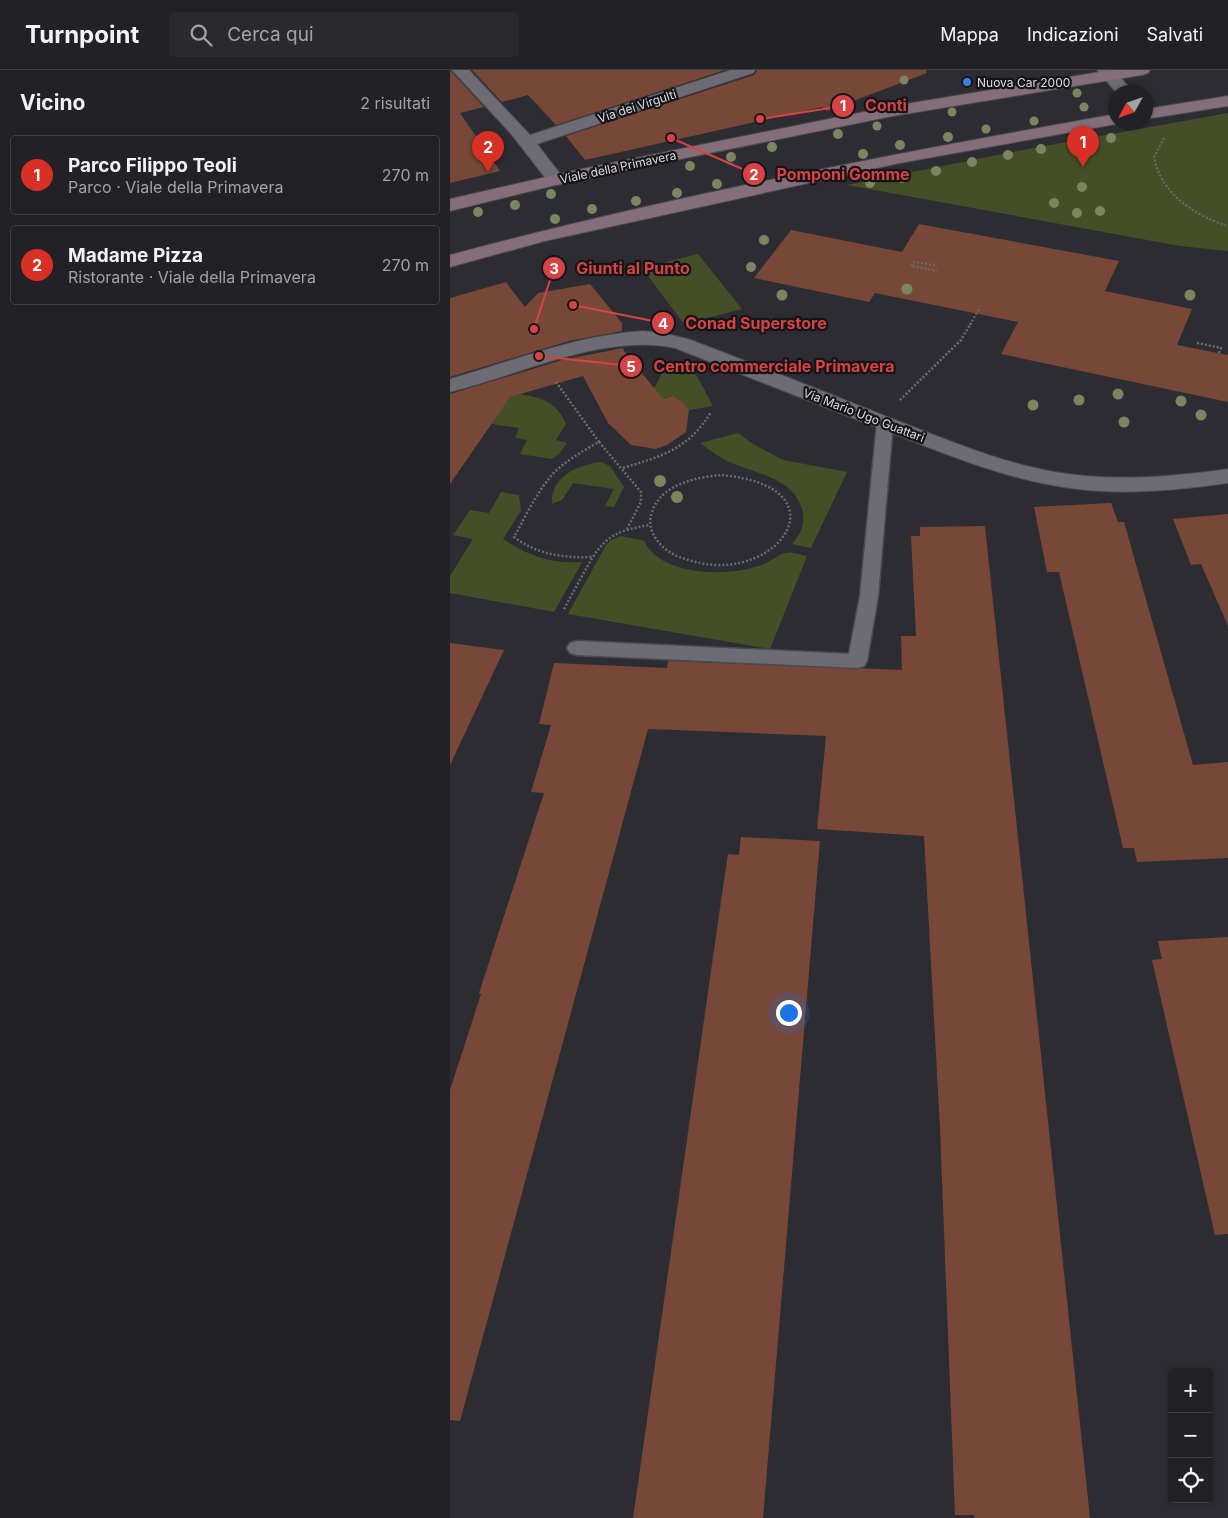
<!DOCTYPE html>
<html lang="it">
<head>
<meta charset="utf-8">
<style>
  :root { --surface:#222126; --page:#2a292e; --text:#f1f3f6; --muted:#a2a3a7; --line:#3f3e43; --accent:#d93025 }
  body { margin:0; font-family:Inter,sans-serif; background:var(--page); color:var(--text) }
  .controls { position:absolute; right:15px; bottom:15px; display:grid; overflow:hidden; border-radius:5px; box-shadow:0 1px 4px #0004 }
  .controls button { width:45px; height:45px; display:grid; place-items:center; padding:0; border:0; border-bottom:1px solid var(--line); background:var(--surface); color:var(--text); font:25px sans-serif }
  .compass { position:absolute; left:658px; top:15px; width:45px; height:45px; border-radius:50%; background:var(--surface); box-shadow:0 1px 4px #0004; rotate:230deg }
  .you { position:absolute; left:338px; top:942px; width:18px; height:18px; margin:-12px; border:4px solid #fff; border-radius:50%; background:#1a73e8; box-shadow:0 0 0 8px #1a73e833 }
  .badge { display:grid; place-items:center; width:32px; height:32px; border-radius:50%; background:var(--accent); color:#fff; font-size:16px; font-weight:700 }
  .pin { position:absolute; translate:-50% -41px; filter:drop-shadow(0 1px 2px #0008) }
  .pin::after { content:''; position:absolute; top:26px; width:18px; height:15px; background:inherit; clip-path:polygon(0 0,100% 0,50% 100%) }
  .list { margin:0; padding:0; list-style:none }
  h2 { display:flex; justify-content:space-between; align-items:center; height:65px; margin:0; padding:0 20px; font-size:21px }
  h2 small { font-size:16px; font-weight:400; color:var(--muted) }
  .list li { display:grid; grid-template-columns:32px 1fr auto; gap:15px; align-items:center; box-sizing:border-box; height:80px; margin:0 10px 10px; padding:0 10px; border:1px solid var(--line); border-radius:5px }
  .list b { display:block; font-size:19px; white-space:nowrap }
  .list p { margin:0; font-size:16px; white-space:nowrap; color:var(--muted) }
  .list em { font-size:16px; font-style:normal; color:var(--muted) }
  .icon { flex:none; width:28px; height:28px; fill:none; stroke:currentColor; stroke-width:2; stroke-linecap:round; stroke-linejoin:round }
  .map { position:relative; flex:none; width:778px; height:1448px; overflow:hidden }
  header { display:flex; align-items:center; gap:30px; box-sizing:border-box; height:70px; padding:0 25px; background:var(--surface); border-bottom:1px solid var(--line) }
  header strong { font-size:24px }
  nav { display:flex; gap:28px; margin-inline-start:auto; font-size:18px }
  .search { width:350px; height:45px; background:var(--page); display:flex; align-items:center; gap:12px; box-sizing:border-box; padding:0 18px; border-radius:5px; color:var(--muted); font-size:19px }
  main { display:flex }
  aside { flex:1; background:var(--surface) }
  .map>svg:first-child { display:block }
  .green { fill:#444f27 }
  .building { fill:#774738 }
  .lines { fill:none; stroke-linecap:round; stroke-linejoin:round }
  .service-casing { stroke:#49494e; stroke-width:3 }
  .minor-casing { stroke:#49494e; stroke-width:2 }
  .secondary-casing { stroke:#49494e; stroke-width:2 }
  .path-far1 { stroke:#6c6b71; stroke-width:2; stroke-dasharray:2 2; stroke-linecap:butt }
  .path { stroke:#6c6b71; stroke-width:2.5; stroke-dasharray:2 2; stroke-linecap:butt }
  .service { fill:#6d6c74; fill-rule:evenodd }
  .minor { fill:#6d6c74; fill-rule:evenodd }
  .secondary { fill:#846e7a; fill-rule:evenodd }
  .tree { fill:#7b8661 }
  .shop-dot { fill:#3f7fe0; stroke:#151518; stroke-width:2 }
  .labels { text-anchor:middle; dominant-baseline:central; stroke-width:4.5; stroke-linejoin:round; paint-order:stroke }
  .far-poi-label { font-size:12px; fill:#dedee2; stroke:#151518; text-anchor:start }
  .far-street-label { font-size:12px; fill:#dedee2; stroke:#151518 }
  .leader { fill:none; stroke:#d74344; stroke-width:2 }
  .callout-dot { fill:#d74344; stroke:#151518; stroke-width:2 }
  .mark-label { font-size:15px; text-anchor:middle; font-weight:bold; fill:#fff }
  .callout-label { font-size:16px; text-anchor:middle; font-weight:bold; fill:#d74344; stroke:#151518; stroke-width:4.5; stroke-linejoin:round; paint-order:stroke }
</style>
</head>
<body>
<header>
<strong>Turnpoint</strong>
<div class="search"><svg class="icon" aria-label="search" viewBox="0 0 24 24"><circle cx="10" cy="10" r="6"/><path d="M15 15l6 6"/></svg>Cerca qui</div>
<nav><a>Mappa</a><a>Indicazioni</a><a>Salvati</a></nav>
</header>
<main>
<aside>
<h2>Vicino<small>2 risultati</small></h2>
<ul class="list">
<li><span class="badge">1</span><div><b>Parco Filippo Teoli</b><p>Parco · Viale della Primavera</p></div><em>270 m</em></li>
<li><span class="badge">2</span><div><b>Madame Pizza</b><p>Ristorante · Viale della Primavera</p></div><em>270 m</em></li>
</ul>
</aside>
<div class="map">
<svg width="778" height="1448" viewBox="0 0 778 1448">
  <rect width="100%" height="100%" fill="#2d2c33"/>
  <g class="green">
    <polygon points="778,43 778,181 730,176 397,115 578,79"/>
    <polygon points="248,184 292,239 234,254 192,198"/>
    <polygon points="227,294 241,295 263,336 239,340 233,332 223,326 191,336 206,315 214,298"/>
    <path d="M70 324C92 328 107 332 116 354L106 370 117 373 109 384 102 389 70 384 77 370 65 368 69 358 16 350 23 339Z"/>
    <path d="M288 363 303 374 333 390 397 402 361 478 342 474C350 465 355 455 353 443 346 409 311 405 284 394 271 389 261 381 250 373Z"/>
    <path d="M151 392 160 396 174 417 164 437 155 436 164 419 123 413 112 430 102 434C100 407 127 395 151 392Z"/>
    <path d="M51 422 69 425 71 441 53 469C78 486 102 494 132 492L104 542 0 523V506L23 469 3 465 20 440 39 443Z"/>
    <path d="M171 466 194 471C212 508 282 507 314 494 321 491 328 485 335 483 341 481 351 485 357 486L320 579 118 544 156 475 161 470Z"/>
  </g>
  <g class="building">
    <polygon points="0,0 34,37 10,43 50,101 0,113"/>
    <polygon points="22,0 275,0 106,55 78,25 52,32"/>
    <polygon points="307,0 476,0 477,3 377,41 372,37 135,90 116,66 304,5"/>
    <polygon points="469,154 669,191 655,221 742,239 727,275 778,285 778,332 551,284 568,252 425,223 419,232 304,208 341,160 452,182"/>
    <polygon points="56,212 75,237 88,223 140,214 172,253 172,261 119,271 0,307 0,228"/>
    <polygon points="173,278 174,281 213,329 223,326 233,332 239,340 236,362 217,375 206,379 181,375 158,353 133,306 60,327 0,414 0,324 112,290"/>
    <polygon points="661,433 668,452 674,452 743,695 778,692 778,788 687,792 684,778 673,778 609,502 597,502 584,437"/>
    <polygon points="778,444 778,556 751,494 741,495 723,449"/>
    <polygon points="535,456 640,1448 524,1448 524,1445 505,1445 490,1058 474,766 367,759 376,666 198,659 10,1351 0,1350 0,1020 31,924 29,923 94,723 81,722 101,655 89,654 104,593 217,598 218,591 452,600 451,566 466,566 461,466 470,466 470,457"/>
    <polygon points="0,573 54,580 0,695"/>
    <polygon points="291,767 370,771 313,1448 183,1448 272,824 278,784 289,785"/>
    <polygon points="778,867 778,1164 765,1165 702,890 712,889 708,871"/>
  </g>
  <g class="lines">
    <defs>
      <polygon id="service" points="435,348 441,349 443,353 428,526 417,591 414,596 407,598 127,585 120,583 117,578 120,573 127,571 399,584 410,526 427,353 429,349"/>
      <g id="minor">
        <polygon points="2,0 19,0 80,65 281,0 305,0 303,3 87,74 115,110 112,114 106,115 100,114 62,65"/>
        <polygon points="647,0 664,0 683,22 666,22"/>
        <path d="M193 261 212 263 238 269C310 296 382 325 453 353 503 372 552 393 605 402 662 412 721 407 778 399V413C728 420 678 425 627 419 565 412 505 388 447 365 373 337 299 307 225 278 153 263 70 305 0 322V309C63 291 127 265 193 261Z"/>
      </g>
      <g id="secondary">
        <polygon points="662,0 700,0 698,3 692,5 443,46 122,111 0,141 0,129 122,101 443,36"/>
        <polygon points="778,26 778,36 696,49 696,39"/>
        <path d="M666 44V52L672 53 450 93 95 171 0 197V185C219 126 443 84 666 44Z"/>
      </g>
    </defs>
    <use href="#service" class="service-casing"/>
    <use href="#minor" class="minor-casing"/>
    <use href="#secondary" class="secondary-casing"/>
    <g class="path-far1">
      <path d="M714 68 704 87C711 124 745 146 778 156"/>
      <polyline points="485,195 464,192 461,196 487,201"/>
      <polyline points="520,255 530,237"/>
    </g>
    <g class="path">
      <polyline points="747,273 771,278 769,283"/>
      <path d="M106 312 149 372C133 381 113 392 101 406 86 424 75 447 64 467 88 485 114 488 143 487 158 463 173 460 199 455"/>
      <polyline points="450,330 511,270 521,253"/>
      <polyline points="149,372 191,422 191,432 177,459"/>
      <path d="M173 398C212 386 239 379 261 342"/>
      <path d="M272 405C394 417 331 510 250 493 237 490 222 486 212 476 203 467 197 455 202 442 211 414 247 407 272 405Z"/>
      <polyline points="114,539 142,488"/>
    </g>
    <use href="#service" class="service"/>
    <use href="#minor" class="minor"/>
    <use href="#secondary" class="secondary"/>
  </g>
  <g class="tree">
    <circle cx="454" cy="10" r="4.5"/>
    <circle cx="627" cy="23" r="4.5"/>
    <circle cx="634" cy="37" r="4.5"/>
    <circle cx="502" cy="42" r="4.5"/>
    <circle cx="584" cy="51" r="4.5"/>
    <circle cx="427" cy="56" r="4.5"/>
    <circle cx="536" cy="59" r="4.5"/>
    <circle cx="388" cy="64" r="5"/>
    <circle cx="498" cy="67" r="5"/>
    <circle cx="661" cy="68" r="5"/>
    <circle cx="629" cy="74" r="5"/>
    <circle cx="450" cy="75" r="5"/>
    <circle cx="322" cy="77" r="5"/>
    <circle cx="591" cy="79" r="5"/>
    <circle cx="413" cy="84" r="5"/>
    <circle cx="558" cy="85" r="5"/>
    <circle cx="281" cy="87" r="5"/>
    <circle cx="522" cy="92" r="5"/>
    <circle cx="240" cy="96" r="5"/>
    <circle cx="486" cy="101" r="5"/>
    <circle cx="311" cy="105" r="5"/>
    <circle cx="452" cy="108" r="5"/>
    <circle cx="420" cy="113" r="5"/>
    <circle cx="267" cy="114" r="5"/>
    <circle cx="632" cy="117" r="5"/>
    <circle cx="227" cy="123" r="5"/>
    <circle cx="101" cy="124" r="5"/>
    <circle cx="186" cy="131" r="5"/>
    <circle cx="604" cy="133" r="5"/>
    <circle cx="65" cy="135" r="5"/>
    <circle cx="142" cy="139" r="5"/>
    <circle cx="650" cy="141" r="5"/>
    <circle cx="28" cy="142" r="5"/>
    <circle cx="627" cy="143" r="5"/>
    <circle cx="105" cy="149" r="5"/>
    <circle cx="314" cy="170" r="5"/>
    <circle cx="301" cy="197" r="5"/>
    <circle cx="457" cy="219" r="5.5"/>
    <circle cx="332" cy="225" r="5.5"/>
    <circle cx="740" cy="225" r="5.5"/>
    <circle cx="668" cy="324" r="5.5"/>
    <circle cx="629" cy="330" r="5.5"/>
    <circle cx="731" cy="331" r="5.5"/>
    <circle cx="583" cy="335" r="5.5"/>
    <circle cx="751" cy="345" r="5.5"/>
    <circle cx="674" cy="352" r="5.5"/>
    <circle cx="210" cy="411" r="6"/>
    <circle cx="227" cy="427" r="6"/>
  </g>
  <circle class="shop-dot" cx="517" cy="12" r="5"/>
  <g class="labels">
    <g class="far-poi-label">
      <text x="527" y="12">Nuova Car 2000</text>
    </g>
    <g class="far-street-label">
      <text transform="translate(187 36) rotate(-18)">Via dei Virgulti</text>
      <text transform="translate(168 97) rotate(-12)">Viale della Primavera</text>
      <text transform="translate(414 345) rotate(21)">Via Mario Ugo Guattari</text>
    </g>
  </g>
  <path class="leader" d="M310 49L393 36M221 68L304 104M84 259L104 198M123 235L213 253M89 286L181 296"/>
  <g class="callout-dot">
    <circle cx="310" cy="49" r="5"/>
    <circle cx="221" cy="68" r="5"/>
    <circle cx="84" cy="259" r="5"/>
    <circle cx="123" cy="235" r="5"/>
    <circle cx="89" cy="286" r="5"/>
    <circle cx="393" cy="36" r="12"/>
    <circle cx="304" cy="104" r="12"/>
    <circle cx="104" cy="198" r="12"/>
    <circle cx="213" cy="253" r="12"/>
    <circle cx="181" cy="296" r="12"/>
  </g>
  <g class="mark-label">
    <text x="393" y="41">1</text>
    <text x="304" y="110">2</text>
    <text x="104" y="204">3</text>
    <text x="213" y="259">4</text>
    <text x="181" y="302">5</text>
  </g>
  <g class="callout-label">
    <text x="436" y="41">Conti</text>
    <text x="393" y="110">Pomponi Gomme</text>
    <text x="183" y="204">Giunti al Punto</text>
    <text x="306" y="259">Conad Superstore</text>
    <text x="324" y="302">Centro commerciale Primavera</text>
  </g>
</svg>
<div class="controls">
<button>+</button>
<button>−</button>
<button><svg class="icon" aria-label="locate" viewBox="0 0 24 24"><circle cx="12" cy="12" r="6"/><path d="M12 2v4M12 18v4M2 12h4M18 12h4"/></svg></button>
</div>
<svg class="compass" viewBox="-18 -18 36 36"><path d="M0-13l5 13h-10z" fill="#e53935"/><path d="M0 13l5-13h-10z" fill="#a2a3a7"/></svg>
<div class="you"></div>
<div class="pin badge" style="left:633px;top:97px">1</div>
<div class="pin badge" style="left:38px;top:102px">2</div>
</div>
</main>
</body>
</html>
